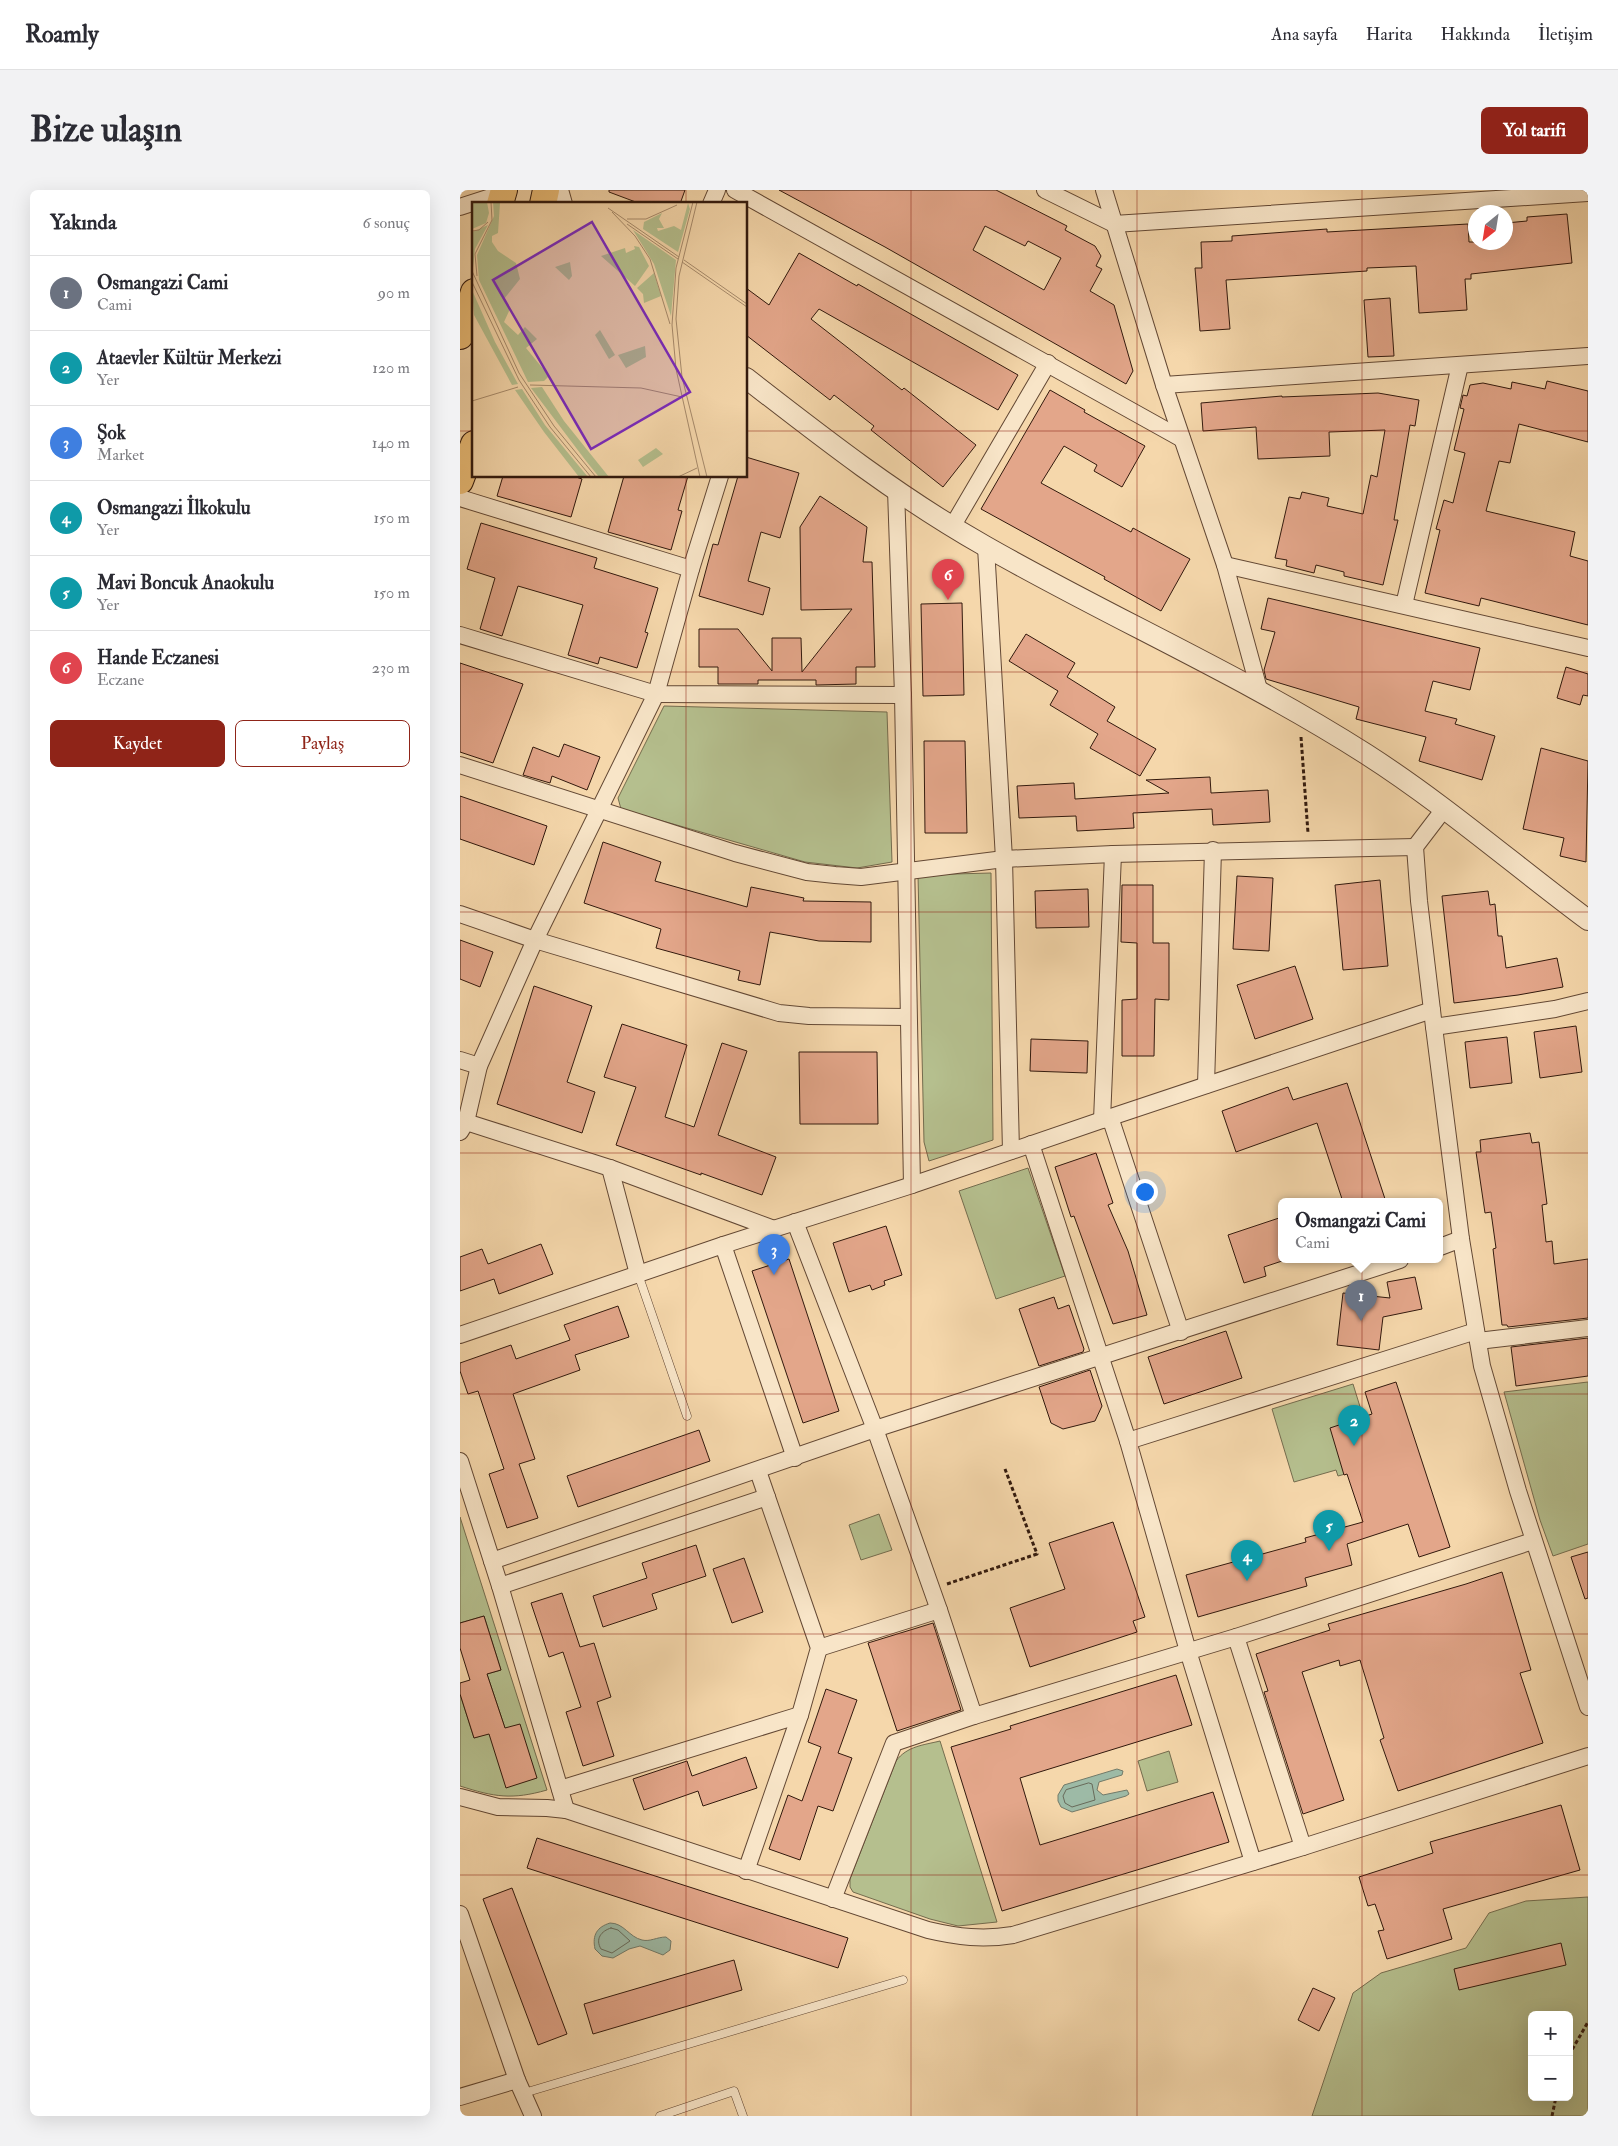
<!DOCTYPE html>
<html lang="tr">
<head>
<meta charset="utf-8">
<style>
  :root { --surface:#fff; --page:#f2f2f3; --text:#2b2b33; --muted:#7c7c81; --line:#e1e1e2; --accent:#8f2418 }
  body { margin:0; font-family:"IM FELL Double Pica",serif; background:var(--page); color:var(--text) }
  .controls { position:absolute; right:15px; bottom:15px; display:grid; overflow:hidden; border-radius:8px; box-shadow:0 5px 20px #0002 }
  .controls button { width:45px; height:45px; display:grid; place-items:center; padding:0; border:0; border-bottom:1px solid var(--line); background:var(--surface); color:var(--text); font:25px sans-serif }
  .compass { position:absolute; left:1008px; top:15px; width:45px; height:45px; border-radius:50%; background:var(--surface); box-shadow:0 5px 20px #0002; rotate:210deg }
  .you { position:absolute; left:684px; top:1001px; width:18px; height:18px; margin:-12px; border:4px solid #fff; border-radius:50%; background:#1a73e8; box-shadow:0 0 0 8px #1a73e833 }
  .badge { display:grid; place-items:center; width:32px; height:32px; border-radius:50%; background:var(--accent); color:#fff; font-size:16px; font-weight:700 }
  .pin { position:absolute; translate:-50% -41px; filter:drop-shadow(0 1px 2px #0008) }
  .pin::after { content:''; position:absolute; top:26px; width:18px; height:15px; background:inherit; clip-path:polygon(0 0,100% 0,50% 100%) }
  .popup { position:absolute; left:818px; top:1008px; width:165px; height:65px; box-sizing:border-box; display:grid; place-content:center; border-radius:8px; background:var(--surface); filter:drop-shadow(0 1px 4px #0005); font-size:16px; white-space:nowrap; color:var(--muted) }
  .popup b { font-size:19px; color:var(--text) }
  .popup::after { content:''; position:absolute; left:50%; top:100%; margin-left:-10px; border:10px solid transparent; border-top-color:var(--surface) }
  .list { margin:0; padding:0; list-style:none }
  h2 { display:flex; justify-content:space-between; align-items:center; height:65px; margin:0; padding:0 20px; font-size:21px }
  h2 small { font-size:16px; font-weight:400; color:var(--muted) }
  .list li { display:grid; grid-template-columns:32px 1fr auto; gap:15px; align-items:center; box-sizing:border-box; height:75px; padding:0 20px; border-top:1px solid var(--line) }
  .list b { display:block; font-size:19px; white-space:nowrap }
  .list p { margin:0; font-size:16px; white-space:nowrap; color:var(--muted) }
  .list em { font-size:16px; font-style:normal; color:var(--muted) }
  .actions { display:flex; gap:10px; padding:15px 20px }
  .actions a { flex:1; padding:11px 0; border:1px solid var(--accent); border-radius:8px; text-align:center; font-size:18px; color:var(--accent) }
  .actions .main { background:var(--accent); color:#fff }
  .map { position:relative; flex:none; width:1128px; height:1926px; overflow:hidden; border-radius:8px }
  header { display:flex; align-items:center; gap:30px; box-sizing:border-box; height:70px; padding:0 25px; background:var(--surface); border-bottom:1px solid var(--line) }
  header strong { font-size:24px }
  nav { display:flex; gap:28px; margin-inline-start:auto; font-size:18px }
  .intro { display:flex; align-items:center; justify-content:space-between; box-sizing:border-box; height:120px; padding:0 30px }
  h1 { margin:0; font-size:35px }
  .button { padding:12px 22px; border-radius:8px; background:var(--accent); color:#fff; font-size:18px; font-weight:700 }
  main { display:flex; gap:30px; padding:0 30px }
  aside { flex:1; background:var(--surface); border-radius:8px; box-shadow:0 5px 20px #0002 }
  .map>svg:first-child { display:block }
  .green { fill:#b5bf8e; stroke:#746c4e; fill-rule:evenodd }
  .water { fill:#9dbaa6; stroke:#727a69 }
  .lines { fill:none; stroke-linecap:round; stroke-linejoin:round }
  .shore { stroke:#686a5a; stroke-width:1 }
  .building { fill:#e3a68a; stroke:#32190d; fill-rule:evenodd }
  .service-casing { stroke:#634834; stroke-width:9 }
  .minor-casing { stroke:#634834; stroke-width:18 }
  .tertiary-casing { stroke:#634834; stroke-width:22 }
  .trunk-casing { stroke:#32190d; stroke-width:28 }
  .path { stroke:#32190d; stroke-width:3; stroke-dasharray:4 2.5; stroke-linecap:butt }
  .service { stroke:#f8e5c8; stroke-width:8 }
  .minor { stroke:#f8e5c8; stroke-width:16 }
  .tertiary { stroke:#f8e5c8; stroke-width:20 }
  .trunk { stroke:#eabc76; stroke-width:26 }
  .grid { fill:none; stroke:#8f2418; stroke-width:1; stroke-opacity:0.55 }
  .inset-road { fill:none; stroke:#a78b6c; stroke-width:1 }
  .view { fill:#7b2cbf; fill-opacity:0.15; stroke:#7b2cbf; stroke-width:2.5 }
  .inset-edge { fill:none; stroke:#32190d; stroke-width:2.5 }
</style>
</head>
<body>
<header>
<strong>Roamly</strong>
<nav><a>Ana sayfa</a><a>Harita</a><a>Hakkında</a><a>İletişim</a></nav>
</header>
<div class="intro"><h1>Bize ulaşın</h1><a class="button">Yol tarifi</a></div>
<main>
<aside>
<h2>Yakında<small>6 sonuç</small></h2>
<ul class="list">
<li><span class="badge" style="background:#6b7280">1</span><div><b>Osmangazi Cami</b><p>Cami</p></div><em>90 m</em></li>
<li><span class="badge" style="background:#0f9aa8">2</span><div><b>Ataevler Kültür Merkezi</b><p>Yer</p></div><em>120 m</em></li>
<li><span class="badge" style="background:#3f7fe0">3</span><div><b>Şok</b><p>Market</p></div><em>140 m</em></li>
<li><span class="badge" style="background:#0f9aa8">4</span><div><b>Osmangazi İlkokulu</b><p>Yer</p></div><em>150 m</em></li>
<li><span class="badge" style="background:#0f9aa8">5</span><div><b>Mavi Boncuk Anaokulu</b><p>Yer</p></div><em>150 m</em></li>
<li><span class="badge" style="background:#e0444e">6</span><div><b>Hande Eczanesi</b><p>Eczane</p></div><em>230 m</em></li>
</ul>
<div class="actions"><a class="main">Kaydet</a><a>Paylaş</a></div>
</aside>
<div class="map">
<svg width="1128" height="1926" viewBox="0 0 1128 1926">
  <rect width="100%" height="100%" fill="#f5d7ab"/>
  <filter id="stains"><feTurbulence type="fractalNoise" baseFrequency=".004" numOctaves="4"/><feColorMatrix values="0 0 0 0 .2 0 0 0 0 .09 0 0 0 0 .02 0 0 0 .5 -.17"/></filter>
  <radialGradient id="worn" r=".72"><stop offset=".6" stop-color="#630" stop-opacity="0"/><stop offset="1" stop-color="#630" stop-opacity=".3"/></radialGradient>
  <g class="green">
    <polygon points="204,516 427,522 432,672 397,678 345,672 161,619 158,608"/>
    <polygon points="531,683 533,950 469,971 464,952 458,685"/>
    <polygon points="568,978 605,1086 536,1109 499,1001"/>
    <polygon points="1128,1192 1128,1354 1093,1366 1080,1330 1044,1202"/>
    <polygon points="893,1194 918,1275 878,1286 876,1280 834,1292 812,1219"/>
    <polygon points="419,1324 432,1360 401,1370 389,1335"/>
    <path d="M0 1327 87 1600C52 1610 34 1607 0 1596V1504L14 1548 45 1538 27 1484 41 1480 24 1426 0 1433Z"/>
    <path d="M480 1551 537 1732 498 1736 470 1729 393 1702 390 1697V1689L436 1571C447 1556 464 1555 480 1551Z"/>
    <polygon points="709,1561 718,1592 687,1601 678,1571"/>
    <path d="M1128 1707V1926H852L893 1803 921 1783 1006 1758 1029 1723 1066 1711ZM1072 1825H1109V1907H1072Z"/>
  </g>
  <g class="water">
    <polygon points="657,1579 663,1581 662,1585 639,1592 637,1600 643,1605 667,1600 669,1604 666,1606 612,1622 601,1617 598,1611 598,1605 604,1595"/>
    <path d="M150 1733C164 1733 169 1747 182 1750 190 1752 197 1747 206 1747L211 1751 210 1760 203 1765 180 1756 169 1759 153 1768 142 1766 135 1759C132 1745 137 1737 150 1733Z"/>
  </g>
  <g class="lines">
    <g class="shore">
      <polygon points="629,1593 632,1594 635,1610 612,1617 605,1613 603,1606 606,1600"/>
      <path d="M151 1738 158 1740 170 1751 152 1763 141 1759C135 1749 141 1741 151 1738Z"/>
    </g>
  </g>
  <g class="building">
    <polygon points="149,0 225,0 220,14 181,14 149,2"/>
    <path d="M319 0H536L607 36 605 40 635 56 641 66 636 76 642 79 630 101 654 115 673 181 666 194 425 57ZM525 36 565 56 568 51 601 68 584 100 513 60Z"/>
    <polygon points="1107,24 1112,73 1011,84 1011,89 1005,89 1007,120 959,123 956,76 907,78 907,81 766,90 770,139 740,141 735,78 742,78 741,52 772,51 772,46 867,39 867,42 1008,34 1009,52 1046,52 1046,33 1067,31 1067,27"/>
    <polygon points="339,63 397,96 398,94 558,185 538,220 359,119 351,129 442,200 444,198 516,255 483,297 411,240 414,236 374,205 370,210 286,145 286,98 309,115"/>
    <polygon points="930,108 934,166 908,167 904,110"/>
    <polygon points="1087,191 1128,201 1128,252 1059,234 1050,273 1039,271 1026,321 1115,342 1110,366 1128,371 1128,435 1021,408 1019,416 965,403 980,340 976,339 984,310 993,313 1005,263 994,260 1004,219 1000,218 1003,205 1007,206 1010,195 1023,193 1051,199 1052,192 1085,199"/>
    <polygon points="590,200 625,220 624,222 685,256 662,297 634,281 637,275 604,256 581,293 671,342 673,338 730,369 701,421 644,389 645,387 521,319"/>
    <polygon points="918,203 959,210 955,236 950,235 934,330 938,330 923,395 884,386 884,382 856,375 854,383 826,376 827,370 815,368 829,307 840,309 842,302 869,308 867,316 903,324 911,285 917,287 925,240 869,242 870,266 798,269 796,237 743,241 741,213 822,206 822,207"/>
    <polygon points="286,267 339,283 320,348 301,342 288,391 310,398 303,425 239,406 253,354 258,355 278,286 286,286"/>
    <polygon points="43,286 113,286 122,289 111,327 37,306"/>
    <polygon points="164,286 228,286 218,320 222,321 211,360 148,342"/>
    <polygon points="360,306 407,337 403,372 412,372 415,477 396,477 396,494 356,495 356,490 298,490 298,494 258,494 258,477 239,477 239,439 278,439 312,481 312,448 341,448 342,482 392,419 341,420 340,337"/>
    <polygon points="21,333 137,368 134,378 198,398 185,442 188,443 177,478 140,467 138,474 108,465 123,415 58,396 42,446 20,439 35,388 7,379"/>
    <polygon points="808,408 1020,458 1010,500 973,491 965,521 997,529 995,534 1035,546 1022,590 959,571 966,547 896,529 899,517 806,489 804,480 815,442 801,439"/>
    <polygon points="502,413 504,505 463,506 461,414"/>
    <polygon points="566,444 615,473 607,487 655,517 647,531 696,559 680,586 630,558 638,544 590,515 598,501 549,471"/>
    <polygon points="0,473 63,494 33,573 0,562"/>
    <polygon points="1106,477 1128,484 1128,506 1123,505 1120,515 1097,508"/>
    <polygon points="464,551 505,551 507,643 465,643"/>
    <polygon points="104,554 140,567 127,600 92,586 90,593 63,585 73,557 99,567"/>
    <polygon points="1081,558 1128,571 1126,672 1100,666 1104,648 1063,639"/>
    <polygon points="750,587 751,603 808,600 810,632 753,635 752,619 673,623 674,638 617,641 616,626 559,628 557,596 614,593 615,609 709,603 686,590"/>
    <polygon points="0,606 87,636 74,675 0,649"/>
    <polygon points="143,652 201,672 195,691 287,717 291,697 344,708 343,711 411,712 411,752 359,751 310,742 300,795 278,790 280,781 196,758 201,739 124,713"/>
    <polygon points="777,686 813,688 809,761 773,759"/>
    <polygon points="920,690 928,776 883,780 875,695"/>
    <polygon points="662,695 693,695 693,753 709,753 709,810 695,809 694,866 662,866 662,810 677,809 677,753 661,752"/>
    <polygon points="628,699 629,737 576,738 575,701"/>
    <polygon points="1028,701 1030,715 1035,714 1038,746 1042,746 1046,778 1097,768 1103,797 1058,805 994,813 982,706"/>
    <polygon points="0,750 33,762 20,797 0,789"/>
    <polygon points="835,776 853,829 795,849 777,795"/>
    <polygon points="74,796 132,816 107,892 135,902 122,943 37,914"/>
    <polygon points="162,834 227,855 205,927 234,937 262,853 287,861 258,945 316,967 302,1005 241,983 241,985 156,955 176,897 144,887"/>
    <polygon points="1116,836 1122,882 1080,888 1074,842"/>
    <polygon points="1047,847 1052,893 1010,898 1005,852"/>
    <polygon points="571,849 628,851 627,883 570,881"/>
    <polygon points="339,862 417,862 418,934 340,934"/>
    <polygon points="887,893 926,1012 883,1012 857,933 776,962 762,921 828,897 833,910"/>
    <polygon points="1070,943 1072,953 1079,952 1087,1014 1082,1015 1086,1052 1092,1051 1094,1074 1128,1069 1128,1128 1048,1137 1047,1135 1042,1135 1033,1059 1036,1058 1031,1022 1025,1023 1016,962 1021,962 1020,950"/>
    <polygon points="636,963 653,1013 648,1015 668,1061 687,1125 653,1134 614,1026 611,1027 595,977"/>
    <polygon points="822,1027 822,1071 804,1077 806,1086 784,1093 768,1045"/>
    <polygon points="426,1036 442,1085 424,1091 425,1095 412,1100 410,1095 389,1102 373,1053"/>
    <polygon points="81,1054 93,1084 39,1104 34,1089 0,1101 0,1067 22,1059 28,1074"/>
    <polygon points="329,1069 379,1221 343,1233 292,1081"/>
    <polygon points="955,1087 962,1119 923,1127 919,1160 877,1155 883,1103 930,1108 927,1092"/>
    <polygon points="594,1107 598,1119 609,1115 624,1159 623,1162 579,1176 559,1119"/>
    <polygon points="158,1116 169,1147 115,1165 120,1180 53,1204 75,1269 59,1274 78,1328 47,1338 29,1284 44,1279 18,1201 8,1204 0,1181 0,1173 51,1155 56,1169 110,1150 104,1135"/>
    <polygon points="766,1141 782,1188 704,1214 688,1167"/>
    <polygon points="1128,1148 1128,1186 1056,1196 1051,1157"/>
    <polygon points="630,1180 642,1216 635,1231 603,1239 591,1233 579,1197"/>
    <polygon points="936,1192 990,1357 959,1367 948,1334 887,1354 892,1375 845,1388 847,1396 738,1427 726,1385 846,1352 845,1348 903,1332 887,1284 884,1285 870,1238 912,1224 905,1202"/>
    <polygon points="239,1240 250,1271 118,1317 107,1286"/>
    <polygon points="653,1332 685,1427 673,1431 677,1442 570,1477 550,1418 605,1399 589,1353"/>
    <polygon points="236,1355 246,1386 192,1404 197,1419 143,1437 133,1406 187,1388 182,1373"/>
    <polygon points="1128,1362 1128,1408 1125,1409 1111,1367"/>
    <polygon points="284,1368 303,1422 272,1433 253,1379"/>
    <polygon points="1042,1382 1071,1480 1060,1483 1083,1553 938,1601 920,1550 924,1548 900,1470 880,1476 879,1470 842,1482 884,1610 843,1624 804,1502 808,1501 796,1464 870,1440 868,1434 1006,1394"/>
    <polygon points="102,1403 120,1457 134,1453 151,1507 137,1512 154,1566 123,1576 106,1522 121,1517 103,1462 89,1467 71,1413"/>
    <polygon points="24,1426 41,1480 27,1484 45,1538 60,1534 77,1588 46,1598 29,1544 14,1548 0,1504 0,1493 10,1490 0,1458 0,1433"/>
    <polygon points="473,1433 501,1520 437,1541 408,1453"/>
    <polygon points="716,1485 732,1535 560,1588 580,1655 753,1602 769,1652 542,1721 491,1557 551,1539 550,1536"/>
    <polygon points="366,1499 397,1510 378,1563 392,1568 373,1621 358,1616 340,1670 309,1659 328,1605 342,1611 361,1557 348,1552"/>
    <polygon points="286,1567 297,1598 243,1616 238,1601 184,1620 173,1589 227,1571 232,1586"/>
    <polygon points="1101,1615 1120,1680 983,1719 992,1749 927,1769 918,1741 924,1740 915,1714 908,1716 899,1687 973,1663 970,1652"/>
    <polygon points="77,1648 388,1748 378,1778 67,1678"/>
    <polygon points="52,1698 107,1844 78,1855 23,1709"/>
    <polygon points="1101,1753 1106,1775 999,1800 994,1779"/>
    <polygon points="274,1770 282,1800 133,1844 124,1814"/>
    <polygon points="853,1798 875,1808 859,1841 838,1830"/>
  </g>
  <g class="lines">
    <defs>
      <g id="service">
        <polyline points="178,1084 227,1226"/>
        <polyline points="64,1903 443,1790"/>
        <polyline points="200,1926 274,1901 283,1926"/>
      </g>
      <g id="minor">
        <polyline points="275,0 722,249"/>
        <polyline points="585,0 654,34 1128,3"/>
        <polyline points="644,0 704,195 765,375 800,503"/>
        <polyline points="251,14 257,0"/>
        <polyline points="0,17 43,3"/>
        <polyline points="704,195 1128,166"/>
        <polyline points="436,300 443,505 452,995"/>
        <polyline points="0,308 231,379"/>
        <polyline points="492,337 588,173"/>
        <polyline points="526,357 544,669 551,961"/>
        <polyline points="765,375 1128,458"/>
        <polyline points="944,415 1000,175"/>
        <polyline points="0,445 196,504 443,505"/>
        <polyline points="0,575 275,663 347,682 375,685 401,687 544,669 653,664 955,657"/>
        <polyline points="984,619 955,657 959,711 974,837 1001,1049 1022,1176 1058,1301 1128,1517"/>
        <polyline points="0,724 75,750 319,823 349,826 448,827"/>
        <polyline points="974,837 1095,819 1128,811"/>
        <polyline points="0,870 19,876"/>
        <polyline points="746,895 753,660"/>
        <polyline points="650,927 721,1142"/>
        <polyline points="642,930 653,664"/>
        <polyline points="6,932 150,978 314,1039"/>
        <polyline points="0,942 6,932 19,876 75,750 196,504 231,379 260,286"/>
        <polyline points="571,954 668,1251 728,1461 793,1672"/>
        <polyline points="150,978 178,1084"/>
        <polyline points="335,1032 415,1239 479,1420 514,1526"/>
        <polyline points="263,1055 335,1268"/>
        <polyline points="980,1057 1001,1049"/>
        <polyline points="0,1145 263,1055 452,995 642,930 972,820"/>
        <polyline points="1018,1151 1128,1138"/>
        <polyline points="668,1251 1016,1141"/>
        <polyline points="0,1271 40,1396 106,1620"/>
        <polyline points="32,1371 415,1239 940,1070"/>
        <polyline points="40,1396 307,1307"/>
        <polyline points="776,1447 843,1657"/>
        <polyline points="359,1458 479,1420"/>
        <polyline points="100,1599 340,1525"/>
        <path d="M0 1607 38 1617 87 1618 106 1620 468 1740C498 1747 523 1750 553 1745L843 1657 1128 1566"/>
        <polyline points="286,1681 340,1525 359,1458 298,1281"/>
        <polyline points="373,1709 434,1553 514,1526 776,1447 1073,1351"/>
        <polyline points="0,1724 57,1890"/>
        <polyline points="0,1907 57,1890 73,1926"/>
      </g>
      <g id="tertiary">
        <polyline points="98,0 102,14"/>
        <path d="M286 188C363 248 440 308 525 356 651 428 784 486 906 564 984 614 1054 675 1128 730"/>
      </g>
      <g id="trunk">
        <polyline points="40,14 44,0"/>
        <polyline points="83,14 86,0"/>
        <polyline points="0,146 14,102"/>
        <polyline points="0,291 14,254"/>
      </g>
    </defs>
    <use href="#service" class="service-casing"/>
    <use href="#minor" class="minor-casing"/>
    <use href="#tertiary" class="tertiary-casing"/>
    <use href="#trunk" class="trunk-casing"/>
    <g class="path">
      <polyline points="841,547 848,643"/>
      <polyline points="487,1394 577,1364 545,1279"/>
      <polyline points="1109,1865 1128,1832"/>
      <polyline points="1092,1926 1096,1907"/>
    </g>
    <use href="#service" class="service"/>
    <use href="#minor" class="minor"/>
    <use href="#tertiary" class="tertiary"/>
    <use href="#trunk" class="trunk"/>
  </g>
  <path class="grid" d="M226 0V14M451 0V1926M677 0V1926M902 0V1926M0 241H14M286 241H1128M226 286V1926M0 482H1128M0 722H1128M0 963H1128M0 1204H1128M0 1444H1128M0 1685H1128"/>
  <g transform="translate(12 12)">
    <rect width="275" height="275" fill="#f5d7ab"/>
    <path d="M0 0H15L17 11 14 21 0 27ZM21 0 28 1 26 31 20 34V40L26 49 44 61 48 77 32 97 38 107 32 120 46 133 53 125 65 137 54 146 77 174 72 179 56 180 7 78 5 53 22 14ZM216 1 218 7 206 50 171 27 172 20 190 11 187 17 192 26H185L186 29 202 24 209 28ZM16 23 3 47 1 66 0 30ZM161 28 204 58 199 114 182 62ZM162 44 167 45 177 64 163 84 129 54 153 46 154 51 163 47ZM98 60 100 74 97 78 83 65ZM182 71 189 94 172 101 171 92 165 86ZM0 88 23 140 46 182 40 183 2 113ZM128 128 143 153 137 157 123 133ZM173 144 174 155 154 166 146 153ZM70 185 92 219 137 275H127L114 259 59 186ZM50 187 73 223 116 275H107L72 230 43 188ZM184 246 191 252 171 265 166 258Z" fill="#b5bf8e"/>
    <path class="inset-road" d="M221 0 204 66 200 123 204 167 228 275M225 0 207 74 204 117 210 175 235 275M136 6 207 55M140 10 163 34 178 57 198 122M155 17H174L205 3M155 22 206 57M0 29 7 28 16 20M212 58 275 102M210 60 275 105M0 69 47 171 82 224 124 275M5 74 3 52 20 18 19 0M0 80 47 178 78 225 119 275M58 183 169 186 210 195M0 199 46 185M206 275 225 266"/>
    <path class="view" d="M120 20 218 190 119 247 21 78Z"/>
    <rect width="275" height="275" class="inset-edge"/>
  </g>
  <rect width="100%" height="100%" filter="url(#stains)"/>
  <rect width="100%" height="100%" fill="url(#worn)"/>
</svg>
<div class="controls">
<button>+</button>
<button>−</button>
</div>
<svg class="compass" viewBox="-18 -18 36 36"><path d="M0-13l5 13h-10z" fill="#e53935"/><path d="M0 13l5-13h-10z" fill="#7c7c81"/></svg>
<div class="you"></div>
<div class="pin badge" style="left:901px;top:1131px;background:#6b7280">1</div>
<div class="popup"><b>Osmangazi Cami</b>Cami</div>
<div class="pin badge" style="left:894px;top:1256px;background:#0f9aa8">2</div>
<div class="pin badge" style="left:314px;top:1085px;background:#3f7fe0">3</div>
<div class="pin badge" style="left:787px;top:1391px;background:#0f9aa8">4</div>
<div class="pin badge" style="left:869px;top:1361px;background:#0f9aa8">5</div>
<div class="pin badge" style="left:488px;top:410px;background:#e0444e">6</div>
</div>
</main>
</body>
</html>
